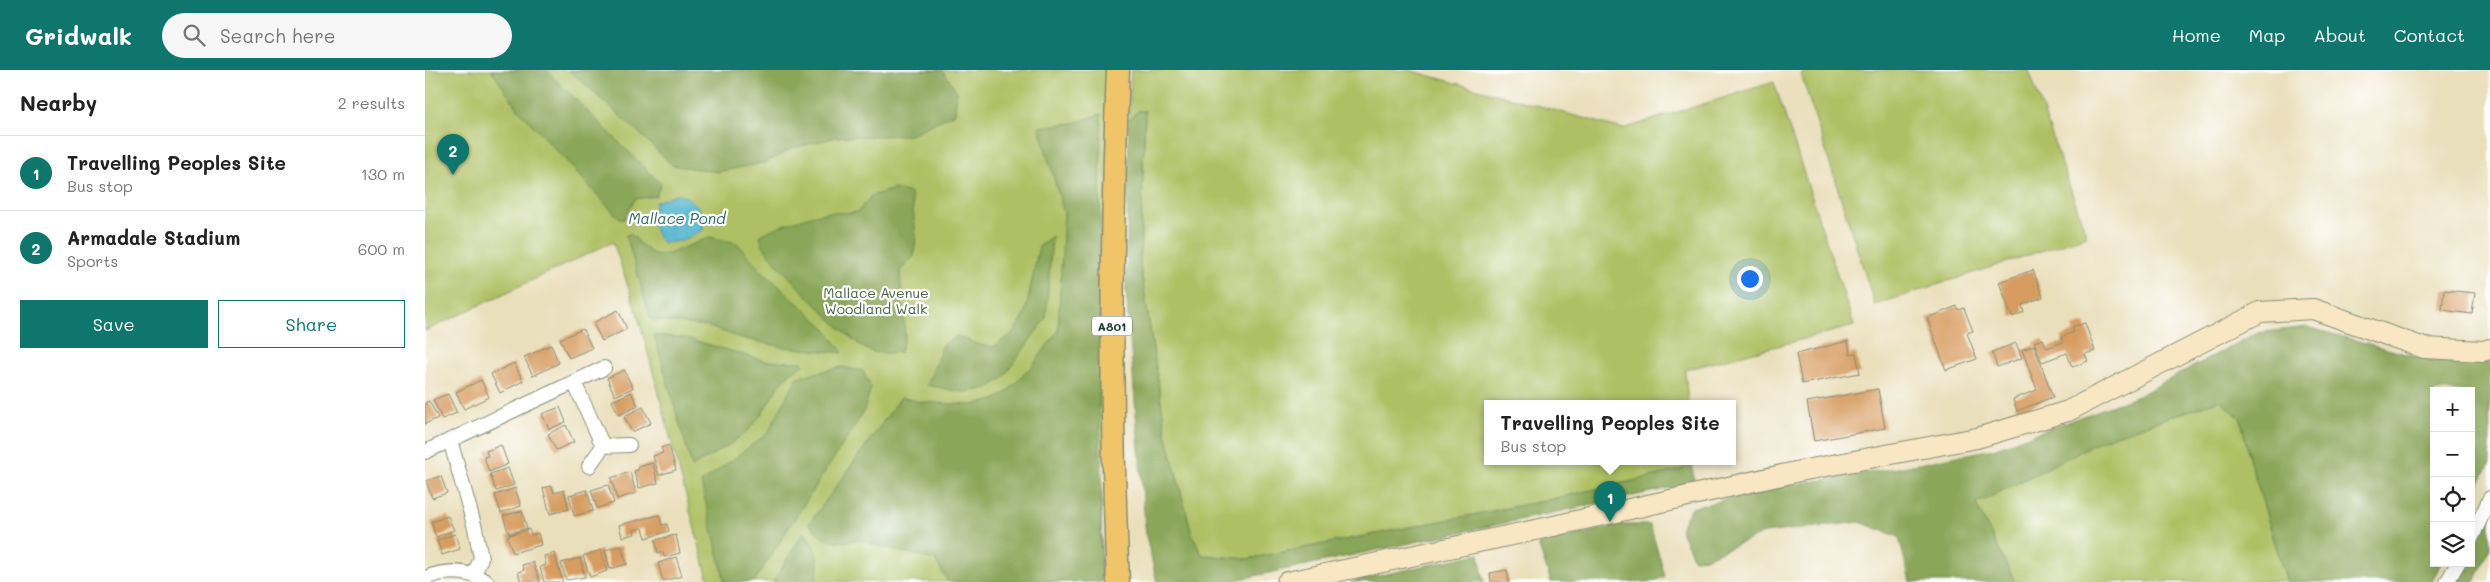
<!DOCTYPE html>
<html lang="en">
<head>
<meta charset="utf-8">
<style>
  :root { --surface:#fff; --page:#f6f6f6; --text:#222; --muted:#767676; --line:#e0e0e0; --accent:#0f766e }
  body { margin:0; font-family:Mali,sans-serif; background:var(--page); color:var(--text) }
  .controls { position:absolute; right:15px; bottom:15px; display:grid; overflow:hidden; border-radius:0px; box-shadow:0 5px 20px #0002 }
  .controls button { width:45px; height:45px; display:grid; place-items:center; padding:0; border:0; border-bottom:1px solid var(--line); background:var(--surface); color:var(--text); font:25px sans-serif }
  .you { position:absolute; left:1324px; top:208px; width:18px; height:18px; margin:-12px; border:4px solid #fff; border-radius:50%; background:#1a73e8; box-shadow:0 0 0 8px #1a73e833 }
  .badge { display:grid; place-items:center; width:32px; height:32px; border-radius:50%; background:var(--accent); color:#fff; font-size:16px; font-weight:700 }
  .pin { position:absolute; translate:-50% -41px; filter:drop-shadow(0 1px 2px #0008) }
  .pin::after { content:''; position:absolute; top:26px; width:18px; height:15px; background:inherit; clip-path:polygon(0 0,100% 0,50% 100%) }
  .popup { position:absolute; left:1059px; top:330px; width:252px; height:65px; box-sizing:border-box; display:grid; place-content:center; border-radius:0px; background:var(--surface); filter:drop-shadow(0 1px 4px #0005); font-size:16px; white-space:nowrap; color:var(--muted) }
  .popup b { font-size:19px; color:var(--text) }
  .popup::after { content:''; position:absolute; left:50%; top:100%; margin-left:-10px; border:10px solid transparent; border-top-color:var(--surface) }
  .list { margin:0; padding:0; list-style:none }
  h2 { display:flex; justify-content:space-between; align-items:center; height:65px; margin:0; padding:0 20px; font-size:21px }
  h2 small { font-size:16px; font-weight:400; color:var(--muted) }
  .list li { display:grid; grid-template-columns:32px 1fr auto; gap:15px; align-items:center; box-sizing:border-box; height:75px; padding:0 20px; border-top:1px solid var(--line) }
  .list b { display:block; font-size:19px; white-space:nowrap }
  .list p { margin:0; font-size:16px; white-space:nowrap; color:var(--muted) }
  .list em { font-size:16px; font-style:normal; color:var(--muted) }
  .actions { display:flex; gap:10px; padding:15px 20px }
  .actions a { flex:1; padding:11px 0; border:1px solid var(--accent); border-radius:0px; text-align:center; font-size:18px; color:var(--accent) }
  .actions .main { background:var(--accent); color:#fff }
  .icon { flex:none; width:28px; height:28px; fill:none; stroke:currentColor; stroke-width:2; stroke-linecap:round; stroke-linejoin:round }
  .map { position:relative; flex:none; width:2065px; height:512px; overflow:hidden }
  header { display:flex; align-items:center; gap:30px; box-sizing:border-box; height:70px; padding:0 25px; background:var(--accent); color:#fff }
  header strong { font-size:24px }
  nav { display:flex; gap:28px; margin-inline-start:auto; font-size:18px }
  .search { width:350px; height:45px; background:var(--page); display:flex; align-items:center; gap:12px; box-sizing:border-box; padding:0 18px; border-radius:28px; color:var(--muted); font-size:19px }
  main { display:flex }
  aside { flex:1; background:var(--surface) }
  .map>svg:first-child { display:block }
  .green { fill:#aec063; stroke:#667e4c }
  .forest { fill:#8aa659; stroke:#547246 }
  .water { fill:#4eb3cd; stroke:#367880 }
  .building { fill:#d79c60 }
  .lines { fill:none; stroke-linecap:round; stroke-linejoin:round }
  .minor-casing { stroke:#848e78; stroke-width:16 }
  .secondary-casing { stroke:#848e78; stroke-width:22 }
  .primary-casing { stroke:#848e78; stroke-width:25 }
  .minor { stroke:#fff; stroke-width:14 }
  .secondary { stroke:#f9e7c3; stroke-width:20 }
  .primary { stroke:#f0c469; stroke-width:22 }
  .labels { text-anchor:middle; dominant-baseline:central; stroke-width:4.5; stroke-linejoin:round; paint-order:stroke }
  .shield { fill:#fff; stroke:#627771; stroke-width:1 }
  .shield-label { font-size:12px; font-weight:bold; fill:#1f3d34 }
  .park-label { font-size:14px; fill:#4a6442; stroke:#fff }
  .water-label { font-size:15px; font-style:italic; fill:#2f666a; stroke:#fff }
</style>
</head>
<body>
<header>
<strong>Gridwalk</strong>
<div class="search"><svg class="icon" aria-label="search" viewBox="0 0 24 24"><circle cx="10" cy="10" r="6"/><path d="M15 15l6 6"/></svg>Search here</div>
<nav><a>Home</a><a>Map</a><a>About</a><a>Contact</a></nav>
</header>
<main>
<aside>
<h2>Nearby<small>2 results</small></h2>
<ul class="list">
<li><span class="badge">1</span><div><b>Travelling Peoples Site</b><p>Bus stop</p></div><em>130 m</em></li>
<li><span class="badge">2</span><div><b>Armadale Stadium</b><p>Sports</p></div><em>600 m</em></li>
</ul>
<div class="actions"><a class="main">Save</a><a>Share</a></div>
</aside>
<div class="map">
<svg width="2065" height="512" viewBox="0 0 2065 512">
  <rect width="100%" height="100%" fill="#fff"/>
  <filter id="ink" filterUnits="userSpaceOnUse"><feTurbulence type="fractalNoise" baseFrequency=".02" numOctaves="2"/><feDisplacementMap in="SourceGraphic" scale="10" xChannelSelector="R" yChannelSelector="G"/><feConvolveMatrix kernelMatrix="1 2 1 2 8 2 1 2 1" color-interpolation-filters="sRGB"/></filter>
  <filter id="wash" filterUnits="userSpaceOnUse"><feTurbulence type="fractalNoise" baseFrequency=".0096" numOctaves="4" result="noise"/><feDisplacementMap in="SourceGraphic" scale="20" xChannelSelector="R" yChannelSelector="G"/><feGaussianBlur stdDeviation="1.12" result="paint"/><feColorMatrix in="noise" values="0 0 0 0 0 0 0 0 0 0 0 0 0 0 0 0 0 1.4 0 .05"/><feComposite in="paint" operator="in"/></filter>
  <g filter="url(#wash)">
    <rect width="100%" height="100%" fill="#eadfbb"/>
    <g class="green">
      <polygon points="0,0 683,0 676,512 284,512 213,246 188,172 0,261"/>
      <polygon points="706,0 984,0 1198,59 1349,12 1429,256 1260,300 1263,333 1062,333 1062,391 1267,391 1256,400 1118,431 823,489 777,485 766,461 741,364 715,193 720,41 713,41 704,49"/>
      <polygon points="1390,0 1604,0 1662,166 1450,235 1376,4"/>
      <polygon points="1795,330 1816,349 1824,387 1862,512 1590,512 1551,434 1677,370"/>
    </g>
    <g class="forest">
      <polygon points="66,0 121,0 236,114 231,126 210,129 198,150 191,145 94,40"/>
      <polygon points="144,0 517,0 532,21 530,43 485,65 412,67 368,78 342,92 292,102 247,95 211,60"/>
      <polygon points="713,41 720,41 715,193 741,364 766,461 777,485 823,489 1118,431 1256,400 1267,391 1269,409 1250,417 801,512 732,512 721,466 701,220 704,49"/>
      <path d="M676 44 674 286 676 512H523L510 490 446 474C432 465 414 477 399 468 393 465 389 458 384 454L476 327 495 332 547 335 570 330 582 322 608 295 633 261 639 143 614 57 649 53Z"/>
      <path d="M469 119 486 123 491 166 489 186 475 201 480 266 475 282C463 283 452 285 441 279 426 272 348 193 339 177 337 174 336 170 335 166 341 159 395 142 406 142 416 142 423 144 433 142L446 126Z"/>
      <polygon points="206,164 214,173 229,185 244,184 285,167 312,173 336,200 399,257 418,283 358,277 316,268 281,256 226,250 201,165"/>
      <polygon points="627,166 621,248 577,309 561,319 538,322 502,315 518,275 532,266 555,275 568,277 587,264 600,245 614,176"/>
      <polygon points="1882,257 1988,286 2065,293 2065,393 2046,431 2046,321 2009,321 2009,493 2016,493 2007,512 1862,512 1824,387 1816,349 1795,330 1677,370 1551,434 1590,512 1485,512 1474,467 1435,452 1339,463 1281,488 1269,489 1255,459 1266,438 1353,417 1478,397 1568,379 1713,326 1831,263"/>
      <path d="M229 265 261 268 340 291 377 292 379 295C354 304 345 336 328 355 312 373 287 384 267 397Z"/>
      <polygon points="417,297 438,301 446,318 438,343 330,510 327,512 300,512 276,413 343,363 372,307"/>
      <polygon points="2065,444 2065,478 2050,512 2032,512 2042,493 2046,493 2046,485"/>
      <polygon points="1194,455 1225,455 1240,506 1227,512 1126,512 1113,474"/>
      <path d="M379 462C393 478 396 492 390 512H348Z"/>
      <polygon points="1054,484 1059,512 925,512"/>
    </g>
    <path class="water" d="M252 124C269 128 281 141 278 160L257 171 238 173C231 167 229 156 224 148L230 137V132Z"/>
    <g id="blocks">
      <g class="building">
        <polygon points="1608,200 1618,227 1597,235 1599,242 1587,247 1574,212"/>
        <polygon points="2019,220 2050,223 2047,244 2017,240"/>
        <polygon points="1532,236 1534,240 1539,238 1548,261 1542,263 1552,289 1521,300 1502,248"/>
        <polygon points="193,240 202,259 177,271 168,253"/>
        <polygon points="1660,253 1670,281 1660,284 1663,291 1647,297 1642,283 1617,292 1609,272 1618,269 1622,278 1638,272 1636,267 1649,262 1647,257"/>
        <polygon points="158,259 167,278 144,288 135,269"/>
        <polygon points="1423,271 1425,284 1431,283 1435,303 1377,314 1371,284"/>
        <polygon points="1591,273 1597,288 1572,297 1567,282"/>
        <polygon points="126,275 134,293 108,306 99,287"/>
        <polygon points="1609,275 1628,327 1592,341 1588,329 1612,320 1597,280"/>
        <polygon points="89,293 98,311 75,323 66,304"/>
        <polygon points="199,300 208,318 190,326 182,308"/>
        <polygon points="56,310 64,327 39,339 31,322"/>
        <polygon points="1453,319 1460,358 1389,371 1382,332"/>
        <polygon points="206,322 213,336 194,345 187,331"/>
        <polygon points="23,324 32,343 17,349 8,330"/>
        <polygon points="4,331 13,348 0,354 0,333"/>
        <polygon points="135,337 141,352 124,359 117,344"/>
        <polygon points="218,337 226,353 207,362 199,346"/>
        <polygon points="141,355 149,372 131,380 123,364"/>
        <polygon points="76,375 83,394 64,402 59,387 63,386 61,381"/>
        <polygon points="244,375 251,400 234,405 228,386 238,383 236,378"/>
        <polygon points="228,393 233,413 214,418 209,401 213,400 213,397"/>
        <polygon points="83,398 89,415 71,421 65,404"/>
        <polygon points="205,402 211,423 192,429 186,408"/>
        <polygon points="16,406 22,423 7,428 1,411"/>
        <polygon points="183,415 189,433 172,438 166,420"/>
        <polygon points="127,416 129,423 139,420 144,439 125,444 118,418"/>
        <polygon points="90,418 96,436 76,443 70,425"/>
        <polygon points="162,420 168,441 149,446 144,425"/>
        <polygon points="97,441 102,458 84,464 78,446"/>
        <polygon points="234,445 237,455 242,454 244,461 221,468 218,458 209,460 210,464 197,467 194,455"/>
        <polygon points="23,446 29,460 11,467 6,452"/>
        <polygon points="104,459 106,465 113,463 116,475 88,483 82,466"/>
        <polygon points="30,464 35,479 17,485 12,470"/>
        <polygon points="251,465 255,483 239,487 238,482 233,483 230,470"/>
        <polygon points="196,476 202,494 185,499 180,480"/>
        <polygon points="176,480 182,501 165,507 158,486"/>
        <polygon points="129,483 138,512 119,512 115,497 121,495 119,486"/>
        <polygon points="251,487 257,506 238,511 233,493"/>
        <polygon points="155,488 160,507 141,510 136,493"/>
        <polygon points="108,492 115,512 96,512 93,502 99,500 97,495"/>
        <polygon points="1082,500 1084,512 1066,512 1065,503"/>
      </g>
    </g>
  </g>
  <g filter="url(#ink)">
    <use href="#blocks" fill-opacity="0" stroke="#848e78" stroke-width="1"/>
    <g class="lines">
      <defs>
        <g id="minor">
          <polyline points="149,312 178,376"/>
          <polyline points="25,370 50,458 56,488 49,505"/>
          <polyline points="0,382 179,298"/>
          <polyline points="164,396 178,376 204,375"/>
          <polyline points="2046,469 2065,428"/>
          <path d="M0 508C21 500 42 499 62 512"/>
          <polyline points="2022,512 2033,493"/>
        </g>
        <polyline id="secondary" points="862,512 1115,459 1375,401 1552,368 1643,341 1835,242 1888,239 1999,278 2058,281 2065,279"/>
        <path id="primary" d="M693 512C685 341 686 171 693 0"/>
      </defs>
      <use href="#minor" class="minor-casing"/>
      <use href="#secondary" class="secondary-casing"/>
      <use href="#primary" class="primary-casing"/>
      <use href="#minor" class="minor"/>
      <use href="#secondary" class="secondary"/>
      <use href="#primary" class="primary"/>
    </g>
  </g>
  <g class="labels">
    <rect class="shield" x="667" y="246.5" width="40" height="19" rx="4"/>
    <g class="shield-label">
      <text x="687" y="256">A801</text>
    </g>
    <g class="park-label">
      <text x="451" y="222">Mallace Avenue<tspan x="451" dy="16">Woodland Walk</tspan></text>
    </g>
    <g class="water-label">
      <text x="252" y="148">Mallace Pond</text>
    </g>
  </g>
</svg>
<div class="controls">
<button>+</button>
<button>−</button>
<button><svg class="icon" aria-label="locate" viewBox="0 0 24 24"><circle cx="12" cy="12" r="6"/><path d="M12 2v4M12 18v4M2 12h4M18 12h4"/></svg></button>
<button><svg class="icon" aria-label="layers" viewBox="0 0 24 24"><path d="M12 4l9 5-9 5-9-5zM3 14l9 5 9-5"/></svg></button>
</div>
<div class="you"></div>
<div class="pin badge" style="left:1185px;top:452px">1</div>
<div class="popup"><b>Travelling Peoples Site</b>Bus stop</div>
<div class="pin badge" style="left:28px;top:105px">2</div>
</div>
</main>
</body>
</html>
